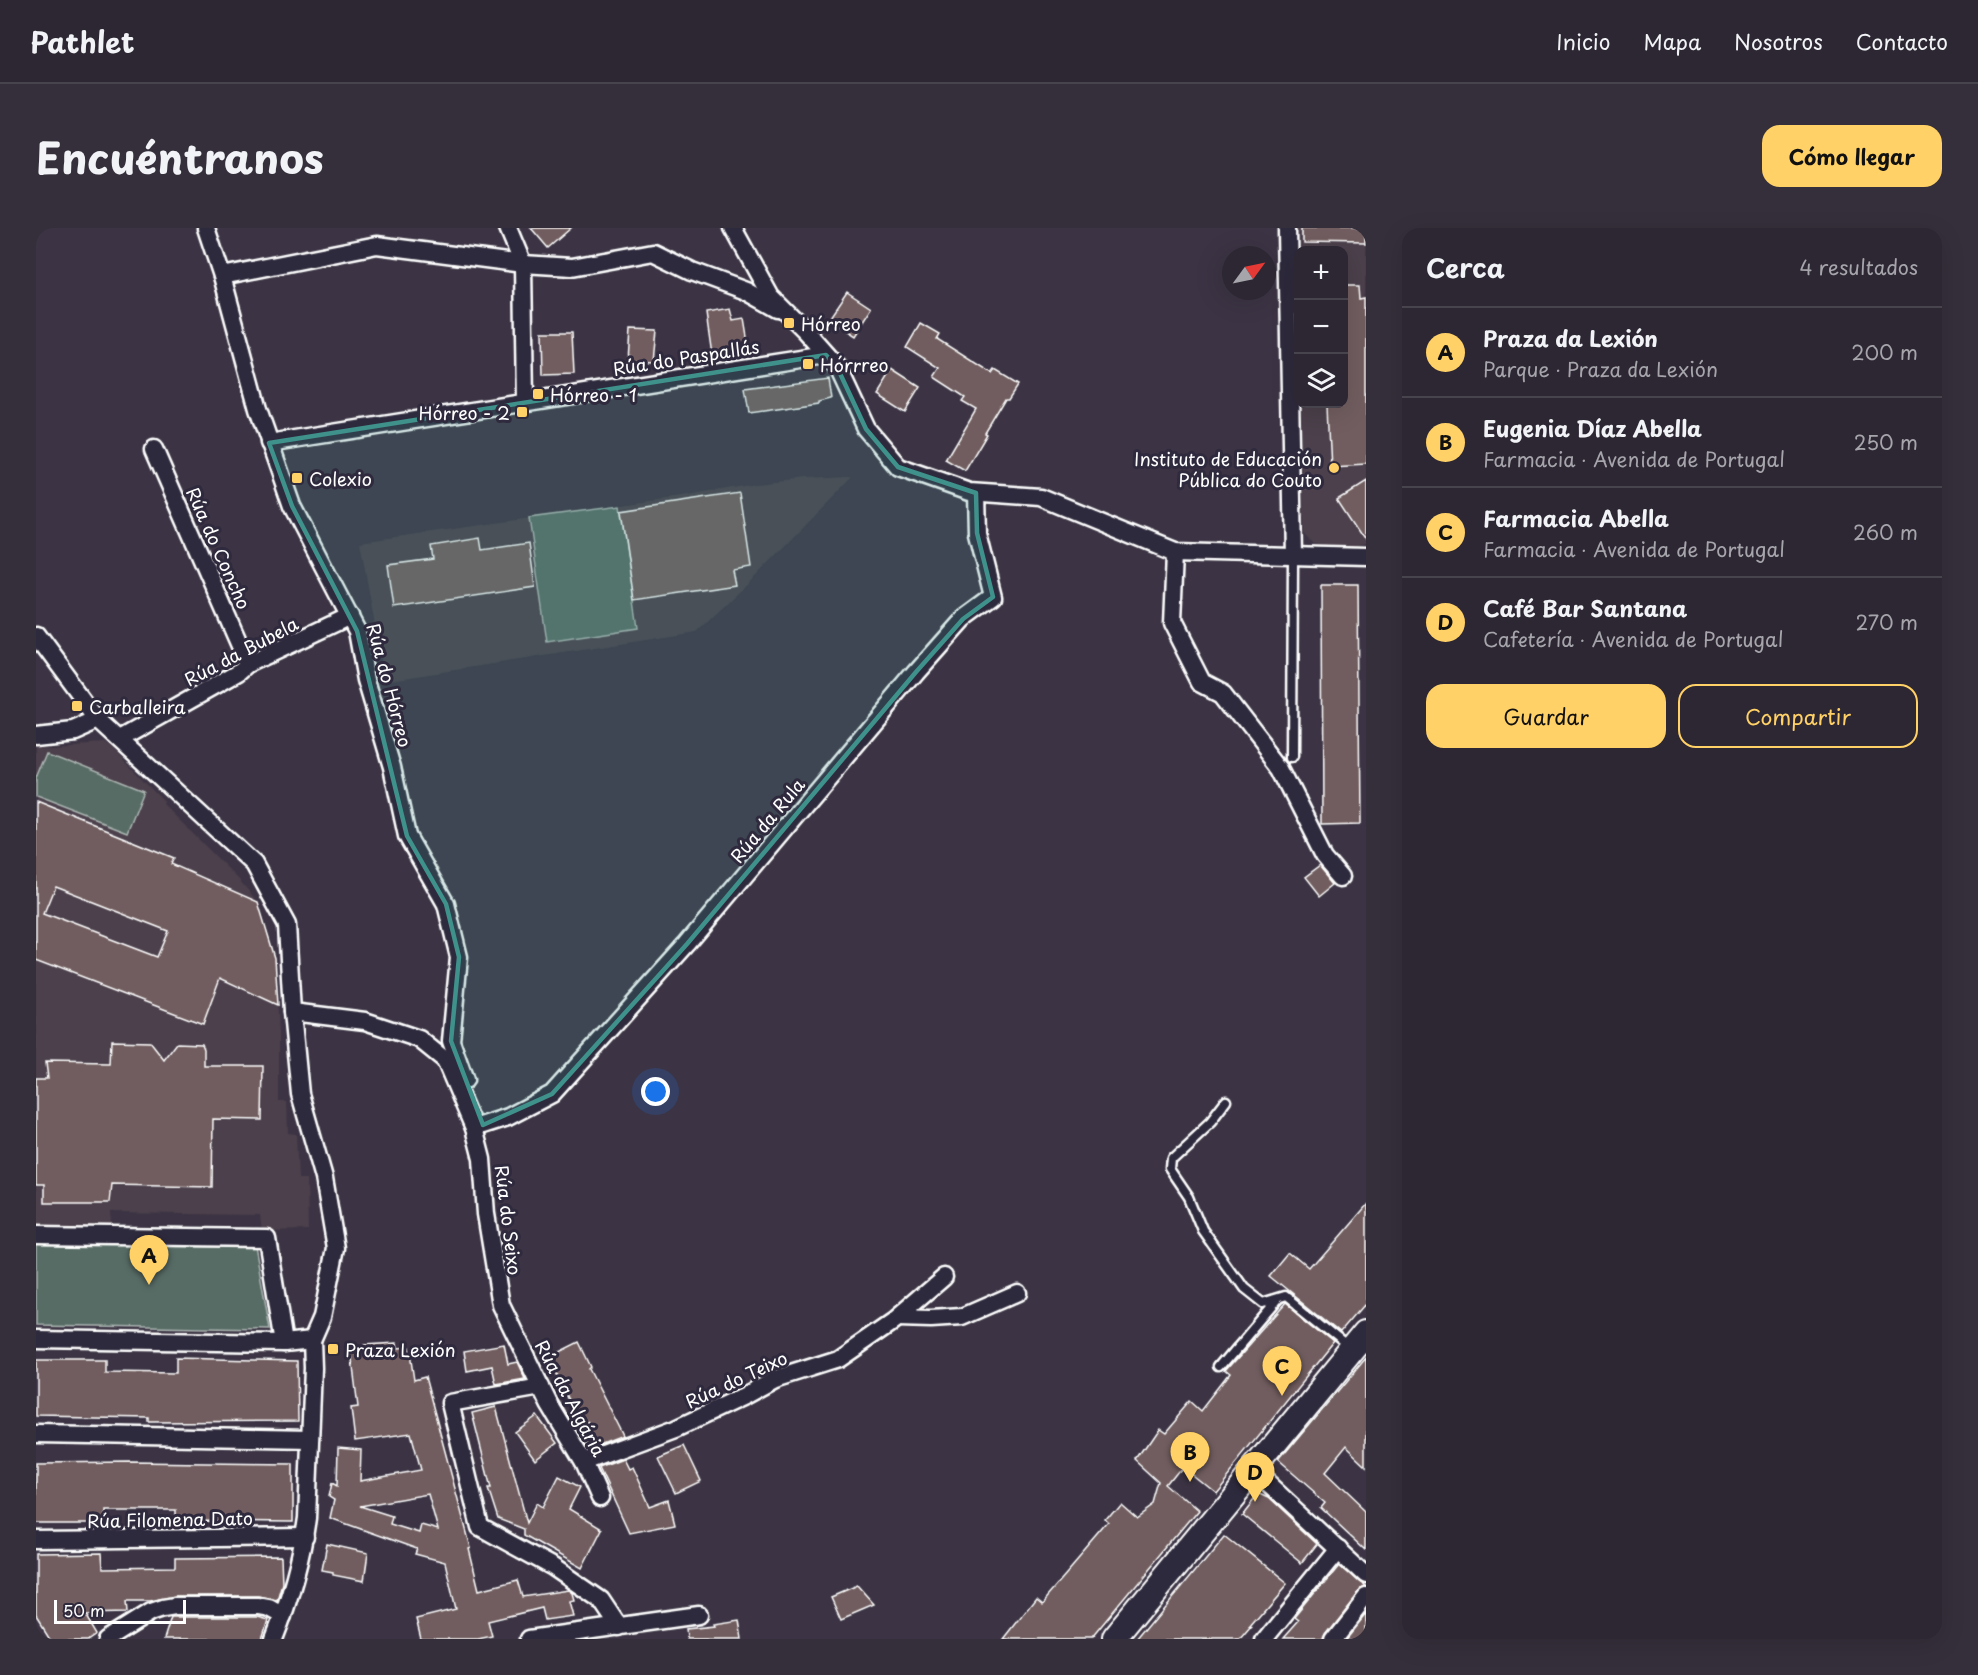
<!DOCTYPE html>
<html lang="es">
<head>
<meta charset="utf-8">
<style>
  :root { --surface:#2d2733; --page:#352f3b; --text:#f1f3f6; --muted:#a7a5ac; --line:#48444e; --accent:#ffd166 }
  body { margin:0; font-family:"Playpen Sans",sans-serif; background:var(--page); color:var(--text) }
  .controls { position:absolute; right:18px; top:18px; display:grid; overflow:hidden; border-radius:12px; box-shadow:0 6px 24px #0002 }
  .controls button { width:54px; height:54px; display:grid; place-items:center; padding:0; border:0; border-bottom:2px solid var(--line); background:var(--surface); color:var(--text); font:30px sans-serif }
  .compass { position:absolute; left:1186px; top:18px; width:54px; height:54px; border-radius:50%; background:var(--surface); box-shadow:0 6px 24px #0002; rotate:57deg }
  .scale { position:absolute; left:18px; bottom:15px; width:132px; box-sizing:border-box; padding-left:6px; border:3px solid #fff; border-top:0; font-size:16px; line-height:21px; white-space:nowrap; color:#fff; -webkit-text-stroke:4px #2f2a3d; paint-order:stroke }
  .you { position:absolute; left:620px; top:864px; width:21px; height:21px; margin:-15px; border:4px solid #fff; border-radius:50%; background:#1a73e8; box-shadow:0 0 0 9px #1a73e833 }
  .badge { display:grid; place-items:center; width:39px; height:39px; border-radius:50%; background:var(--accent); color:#111; font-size:20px; font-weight:700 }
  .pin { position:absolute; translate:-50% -50px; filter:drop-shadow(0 2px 3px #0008) }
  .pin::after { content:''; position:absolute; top:32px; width:21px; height:18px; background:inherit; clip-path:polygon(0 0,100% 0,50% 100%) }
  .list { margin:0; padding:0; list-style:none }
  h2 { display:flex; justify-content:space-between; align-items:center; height:78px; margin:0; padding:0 24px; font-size:26px }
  h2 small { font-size:20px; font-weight:400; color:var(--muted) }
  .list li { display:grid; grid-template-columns:39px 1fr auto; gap:18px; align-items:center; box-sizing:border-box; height:90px; padding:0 24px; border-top:2px solid var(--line) }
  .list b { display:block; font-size:22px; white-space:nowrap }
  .list p { margin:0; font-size:20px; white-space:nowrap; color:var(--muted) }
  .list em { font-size:20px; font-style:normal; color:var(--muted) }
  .actions { display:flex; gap:12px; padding:18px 24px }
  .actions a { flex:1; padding:14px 0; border:2px solid var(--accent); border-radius:18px; text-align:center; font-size:21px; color:var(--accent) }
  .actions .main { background:var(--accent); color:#111 }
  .icon { flex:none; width:33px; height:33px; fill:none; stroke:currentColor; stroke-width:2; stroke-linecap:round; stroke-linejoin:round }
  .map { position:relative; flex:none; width:1330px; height:1411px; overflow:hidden; border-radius:18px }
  header { display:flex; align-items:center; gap:36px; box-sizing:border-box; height:84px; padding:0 30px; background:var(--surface); border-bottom:2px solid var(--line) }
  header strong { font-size:28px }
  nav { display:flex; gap:33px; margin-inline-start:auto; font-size:21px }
  .intro { display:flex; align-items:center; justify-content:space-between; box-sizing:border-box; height:144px; padding:0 36px }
  h1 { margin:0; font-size:42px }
  .button { padding:15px 27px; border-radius:18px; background:var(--accent); color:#111; font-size:21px; font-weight:700 }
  main { display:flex; gap:36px; padding:0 36px }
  aside { flex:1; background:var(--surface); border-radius:18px; box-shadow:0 6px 24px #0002 }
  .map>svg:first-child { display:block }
  .built { fill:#4c404c }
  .green { fill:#596c66; stroke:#acb6b2; stroke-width:1.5 }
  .building { fill:#715d5e; stroke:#fff; stroke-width:1.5; fill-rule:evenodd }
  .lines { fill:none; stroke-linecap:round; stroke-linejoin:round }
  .lane-casing { stroke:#fff; stroke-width:13 }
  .street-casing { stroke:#fff; stroke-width:21 }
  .secondary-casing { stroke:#fff; stroke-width:28 }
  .lane { stroke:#2f2a3d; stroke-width:8 }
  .street { stroke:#2f2a3d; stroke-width:16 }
  .secondary { stroke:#2f2a3d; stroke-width:24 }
  .marked { fill:#3f918b; fill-opacity:0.2; stroke:#3f918b; stroke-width:4.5; stroke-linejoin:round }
  .poi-dot { fill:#ffd166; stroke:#2f2a3d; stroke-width:2 }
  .labels { text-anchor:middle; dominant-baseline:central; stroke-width:6; stroke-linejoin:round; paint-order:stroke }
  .poi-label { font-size:18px; fill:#fff; stroke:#2f2a3d; text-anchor:start }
  .street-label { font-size:18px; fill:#fff; stroke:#2f2a3d }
</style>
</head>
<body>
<header>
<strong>Pathlet</strong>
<nav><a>Inicio</a><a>Mapa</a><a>Nosotros</a><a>Contacto</a></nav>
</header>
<div class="intro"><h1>Encuéntranos</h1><a class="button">Cómo llegar</a></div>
<main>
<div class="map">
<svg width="1330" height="1411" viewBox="0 0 1330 1411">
  <rect width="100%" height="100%" fill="#3c3444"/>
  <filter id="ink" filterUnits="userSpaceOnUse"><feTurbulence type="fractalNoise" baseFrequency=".0167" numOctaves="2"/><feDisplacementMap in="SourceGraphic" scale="12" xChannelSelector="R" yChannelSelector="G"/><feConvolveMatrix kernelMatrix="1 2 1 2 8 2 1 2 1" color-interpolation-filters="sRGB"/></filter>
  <g filter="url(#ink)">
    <g class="built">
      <polygon points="1262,0 1330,0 1330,316 1317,319 1279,316 1268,305 1265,176 1308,176 1308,22 1263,22"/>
      <polygon points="817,249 720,348 661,404 349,453 324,314 651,268 719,256 767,251"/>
      <polygon points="69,515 76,520 128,573 127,576 203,652 222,674 239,730 243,804 243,874 251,874 252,905 260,906 262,951 271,951 272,1002 226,1003 224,987 75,985 76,998 0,998 0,516 13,518"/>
    </g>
    <g class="green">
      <polygon points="584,278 602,400 511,414 493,290"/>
      <polygon points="11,523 108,562 91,604 0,569 0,550"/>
      <polygon points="0,1015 219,1017 234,1101 0,1097"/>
    </g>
    <g class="building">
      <polygon points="495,0 535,0 512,20"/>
      <polygon points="1266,0 1330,0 1330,15 1266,14"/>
      <polygon points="1308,57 1324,57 1325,70 1330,69 1330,236 1294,238 1291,176 1308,176"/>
      <polygon points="811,64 835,80 817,108 792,92"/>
      <polygon points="694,81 697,93 708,91 713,121 676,127 670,85"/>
      <polygon points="885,95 904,106 901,111 956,146 959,142 982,156 973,170 970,170 949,205 951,206 929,243 910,232 940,181 926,173 929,169 898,149 904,140 871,119"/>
      <polygon points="594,102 621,103 618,133 592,132"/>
      <polygon points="506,104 536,104 538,146 507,147"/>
      <polygon points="856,142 884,160 869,184 841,166"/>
      <polygon points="792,150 795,170 783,173 783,175 713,185 709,161"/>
      <polygon points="1330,253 1330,311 1303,270"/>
      <polygon points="704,265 715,339 696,342 699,357 598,372 585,283"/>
      <polygon points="444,310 446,322 493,315 499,359 358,380 352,337 397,331 395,318"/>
      <polygon points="1285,357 1322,357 1324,595 1286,596"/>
      <path d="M0 574 138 630 135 636 222 674 239 730 242 777 184 750 167 796 0 732ZM17 658 132 703 121 729 6 685Z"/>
      <polygon points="1284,637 1299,655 1283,668 1268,649"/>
      <polygon points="76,813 114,814 128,832 141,815 166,816 168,821 168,838 227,838 226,892 177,891 176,959 76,957 74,974 8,974 8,957 0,957 0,850 11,850 9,835 75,836"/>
      <polygon points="1330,975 1330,1076 1305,1105 1235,1048 1254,1025 1273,1041"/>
      <polygon points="1249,1076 1297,1115 1177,1263 1147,1239 1132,1258 1161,1283 1055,1411 967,1411 1000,1369 1006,1374 1043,1331 1073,1296 1069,1292 1084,1274 1101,1289 1119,1276 1125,1255 1101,1233 1122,1202 1128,1206 1156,1173 1167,1183 1195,1147 1190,1143"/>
      <polygon points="543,1114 555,1139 553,1141 587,1208 553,1221 546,1204 552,1193 545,1198 513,1129"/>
      <path d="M361 1115 362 1120 373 1119 378 1152 389 1149 435 1320 433 1321 443 1362 482 1352 487 1369 532 1362 536 1365 538 1372 533 1373 537 1388 509 1392 506 1380 452 1393 456 1408 442 1411H385L380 1391 420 1381 409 1334 379 1326 381 1321 294 1290 298 1272 293 1269 296 1255 301 1258 302 1220 325 1222 324 1253 385 1242 375 1205 319 1213 315 1180 322 1179 315 1123 329 1122 328 1117ZM392 1266 402 1302 385 1297 383 1305 354 1296 356 1288 324 1278Z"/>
      <polygon points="468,1116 472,1136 481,1134 489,1151 460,1156 456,1138 431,1143 428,1123"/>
      <polygon points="1330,1129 1330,1238 1310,1219 1289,1245 1330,1284 1330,1322 1285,1280 1289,1275 1242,1234"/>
      <polygon points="140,1130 261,1133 262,1193 113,1194 113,1190 0,1188 0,1132 69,1132 69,1144 140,1145"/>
      <polygon points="460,1179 491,1295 501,1275 507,1279 523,1248 544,1259 533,1281 566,1301 546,1340 488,1307 488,1301 462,1291 452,1260 455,1260 436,1185"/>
      <polygon points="501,1188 521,1215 499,1232 479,1204"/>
      <polygon points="648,1217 665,1253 640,1265 622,1228"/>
      <polygon points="587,1231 592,1241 596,1239 614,1279 633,1272 639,1296 593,1305 563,1240"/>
      <polygon points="94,1234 257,1236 257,1294 140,1293 140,1282 67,1282 67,1295 0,1295 0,1235"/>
      <polygon points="1222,1266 1233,1271 1281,1316 1266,1335 1206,1286"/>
      <polygon points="1188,1306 1249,1355 1214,1396 1216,1397 1204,1411 1101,1411"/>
      <polygon points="291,1316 332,1325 328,1353 297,1347 297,1344 286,1342"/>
      <polygon points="65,1325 66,1340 139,1339 139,1330 245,1329 246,1355 241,1372 222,1368 139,1368 114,1373 91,1373 92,1384 49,1385 61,1405 52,1411 15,1411 0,1387 0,1326"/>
      <polygon points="1303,1336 1330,1359 1322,1363 1289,1405 1287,1411 1247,1411 1262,1394 1258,1391"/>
      <polygon points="821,1358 838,1377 805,1391 795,1369"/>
      <polygon points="1330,1386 1330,1411 1310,1411"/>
      <polygon points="135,1389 221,1389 232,1392 226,1411 128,1411"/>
      <polygon points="703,1392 706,1411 651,1411 650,1401 678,1398 677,1396"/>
    </g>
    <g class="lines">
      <defs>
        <g id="lane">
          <polyline points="1256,529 1257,328"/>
          <polyline points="1190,873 1174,894 1135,930 1134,941 1153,969 1167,1003 1208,1061 1227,1076 1250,1069 1314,1121"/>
          <polyline points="1185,1139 1241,1073"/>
        </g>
        <g id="street">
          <polyline points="170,0 186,48 222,181 256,278 321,403 330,452 356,539 371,608 410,676 423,729 415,813 429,852"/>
          <polyline points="472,0 487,36 489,174"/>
          <polyline points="697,0 735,69 770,104 801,139 830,201 862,239 933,264 1005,269 1139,324 1330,329"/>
          <polyline points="1251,0 1257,328"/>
          <polyline points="186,48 341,17 487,36 536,39 617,24 656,43 710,63 742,81"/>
          <polyline points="233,215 790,127"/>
          <polyline points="118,221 212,436"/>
          <polyline points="1139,324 1136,395 1166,454 1187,465 1245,540 1289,627 1307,648"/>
          <path d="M0 408 62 492 218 636 251 697 256 784 264 866 288 950 300 1020 286 1089 276 1112 277 1140 271 1290C265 1333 254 1371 238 1411"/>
          <polyline points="0,507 37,503 62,492"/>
          <polyline points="84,511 203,444 212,436 314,388"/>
          <polyline points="256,784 329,793 383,811 409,832 438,900 472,889 516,866 651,716 880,444 927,391 957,369 941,305 940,265"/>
          <polyline points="438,900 446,931 450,986 465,1077 513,1176 548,1234 564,1270"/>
          <polyline points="0,1007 231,1010 248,1115"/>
          <polyline points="861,1090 895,1091 926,1089 981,1065"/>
          <polyline points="0,1111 248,1115 276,1112"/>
          <polyline points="505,1159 414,1175 444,1299 517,1339 565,1372 583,1399"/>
          <polyline points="0,1206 274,1211"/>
          <polyline points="548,1234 640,1200 708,1168 739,1151 802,1131 857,1093 908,1049"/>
          <polyline points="1217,1242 1330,1347"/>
          <polyline points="0,1312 269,1309"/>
          <polyline points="72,1411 115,1384 127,1380 139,1378 222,1378 233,1380 247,1388"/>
          <polyline points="493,1411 663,1387"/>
          <polyline points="1228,1411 1302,1320"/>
          <polyline points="1297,1411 1330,1369"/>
        </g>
        <polyline id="secondary" points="1078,1411 1330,1105"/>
      </defs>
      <use href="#lane" class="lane-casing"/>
      <use href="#street" class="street-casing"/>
      <use href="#secondary" class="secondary-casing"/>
      <use href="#lane" class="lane"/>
      <use href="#street" class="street"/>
      <use href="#secondary" class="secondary"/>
    </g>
  </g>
  <path class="marked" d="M790 127 801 139 830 201 862 239 940 265 941 305 957 369 927 391 880 444 651 716 516 866 447 897 415 813 423 729 410 676 371 608 321 403 256 278 233 215Z"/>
  <g class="poi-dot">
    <rect x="747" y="89" width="12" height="12" rx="3"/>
    <rect x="766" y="130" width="12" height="12" rx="3"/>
    <rect x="496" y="160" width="12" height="12" rx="3"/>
    <rect x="480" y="178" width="12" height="12" rx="3"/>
    <circle cx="1298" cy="240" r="6"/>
    <rect x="255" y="244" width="12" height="12" rx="3"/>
    <rect x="35" y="472" width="12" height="12" rx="3"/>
    <rect x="291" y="1115" width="12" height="12" rx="3"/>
  </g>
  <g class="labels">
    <g class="poi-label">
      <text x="765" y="95">Hórreo</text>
      <text x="784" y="136">Hórrreo</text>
      <text x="514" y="166">Hórreo - 1</text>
      <text x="474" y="184" text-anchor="end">Hórreo - 2</text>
      <text x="1286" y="230" text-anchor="end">Instituto de Educación<tspan x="1286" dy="21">Pública do Couto</tspan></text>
      <text x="273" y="250">Colexio</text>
      <text x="53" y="478">Carballeira</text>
      <text x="309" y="1121">Praza Lexión</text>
    </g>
    <g class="street-label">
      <text transform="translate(650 129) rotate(-9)">Rúa do Paspallás</text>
      <text transform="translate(183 320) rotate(66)">Rúa do Concho</text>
      <text transform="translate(205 423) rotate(-28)">Rúa da Bubela</text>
      <text transform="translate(354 457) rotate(75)">Rúa do Hórreo</text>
      <text transform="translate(731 592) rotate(-50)">Rúa da Rula</text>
      <text transform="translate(473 992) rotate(83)">Rúa do Seixo</text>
      <text transform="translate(700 1151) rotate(-25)">Rúa do Teixo</text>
      <text transform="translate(535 1170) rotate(62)">Rúa da Algária</text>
      <text transform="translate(134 1291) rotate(-1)">Rúa Filomena Dato</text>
    </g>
  </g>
</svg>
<div class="controls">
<button>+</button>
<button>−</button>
<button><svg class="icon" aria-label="layers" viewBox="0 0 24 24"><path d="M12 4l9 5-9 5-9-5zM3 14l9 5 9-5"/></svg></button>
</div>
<svg class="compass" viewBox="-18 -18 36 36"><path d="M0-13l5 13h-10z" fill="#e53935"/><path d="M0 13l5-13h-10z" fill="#a7a5ac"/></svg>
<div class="scale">50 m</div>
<div class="you"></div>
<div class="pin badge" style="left:113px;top:1057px">A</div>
<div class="pin badge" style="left:1154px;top:1254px">B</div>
<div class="pin badge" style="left:1246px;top:1168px">C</div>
<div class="pin badge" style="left:1219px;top:1274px">D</div>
</div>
<aside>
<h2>Cerca<small>4 resultados</small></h2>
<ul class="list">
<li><span class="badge">A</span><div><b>Praza da Lexión</b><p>Parque · Praza da Lexión</p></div><em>200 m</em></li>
<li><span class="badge">B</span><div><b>Eugenia Díaz Abella</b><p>Farmacia · Avenida de Portugal</p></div><em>250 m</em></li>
<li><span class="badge">C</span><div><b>Farmacia Abella</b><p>Farmacia · Avenida de Portugal</p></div><em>260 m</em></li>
<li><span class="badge">D</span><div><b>Café Bar Santana</b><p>Cafetería · Avenida de Portugal</p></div><em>270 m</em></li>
</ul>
<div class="actions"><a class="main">Guardar</a><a>Compartir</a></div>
</aside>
</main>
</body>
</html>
